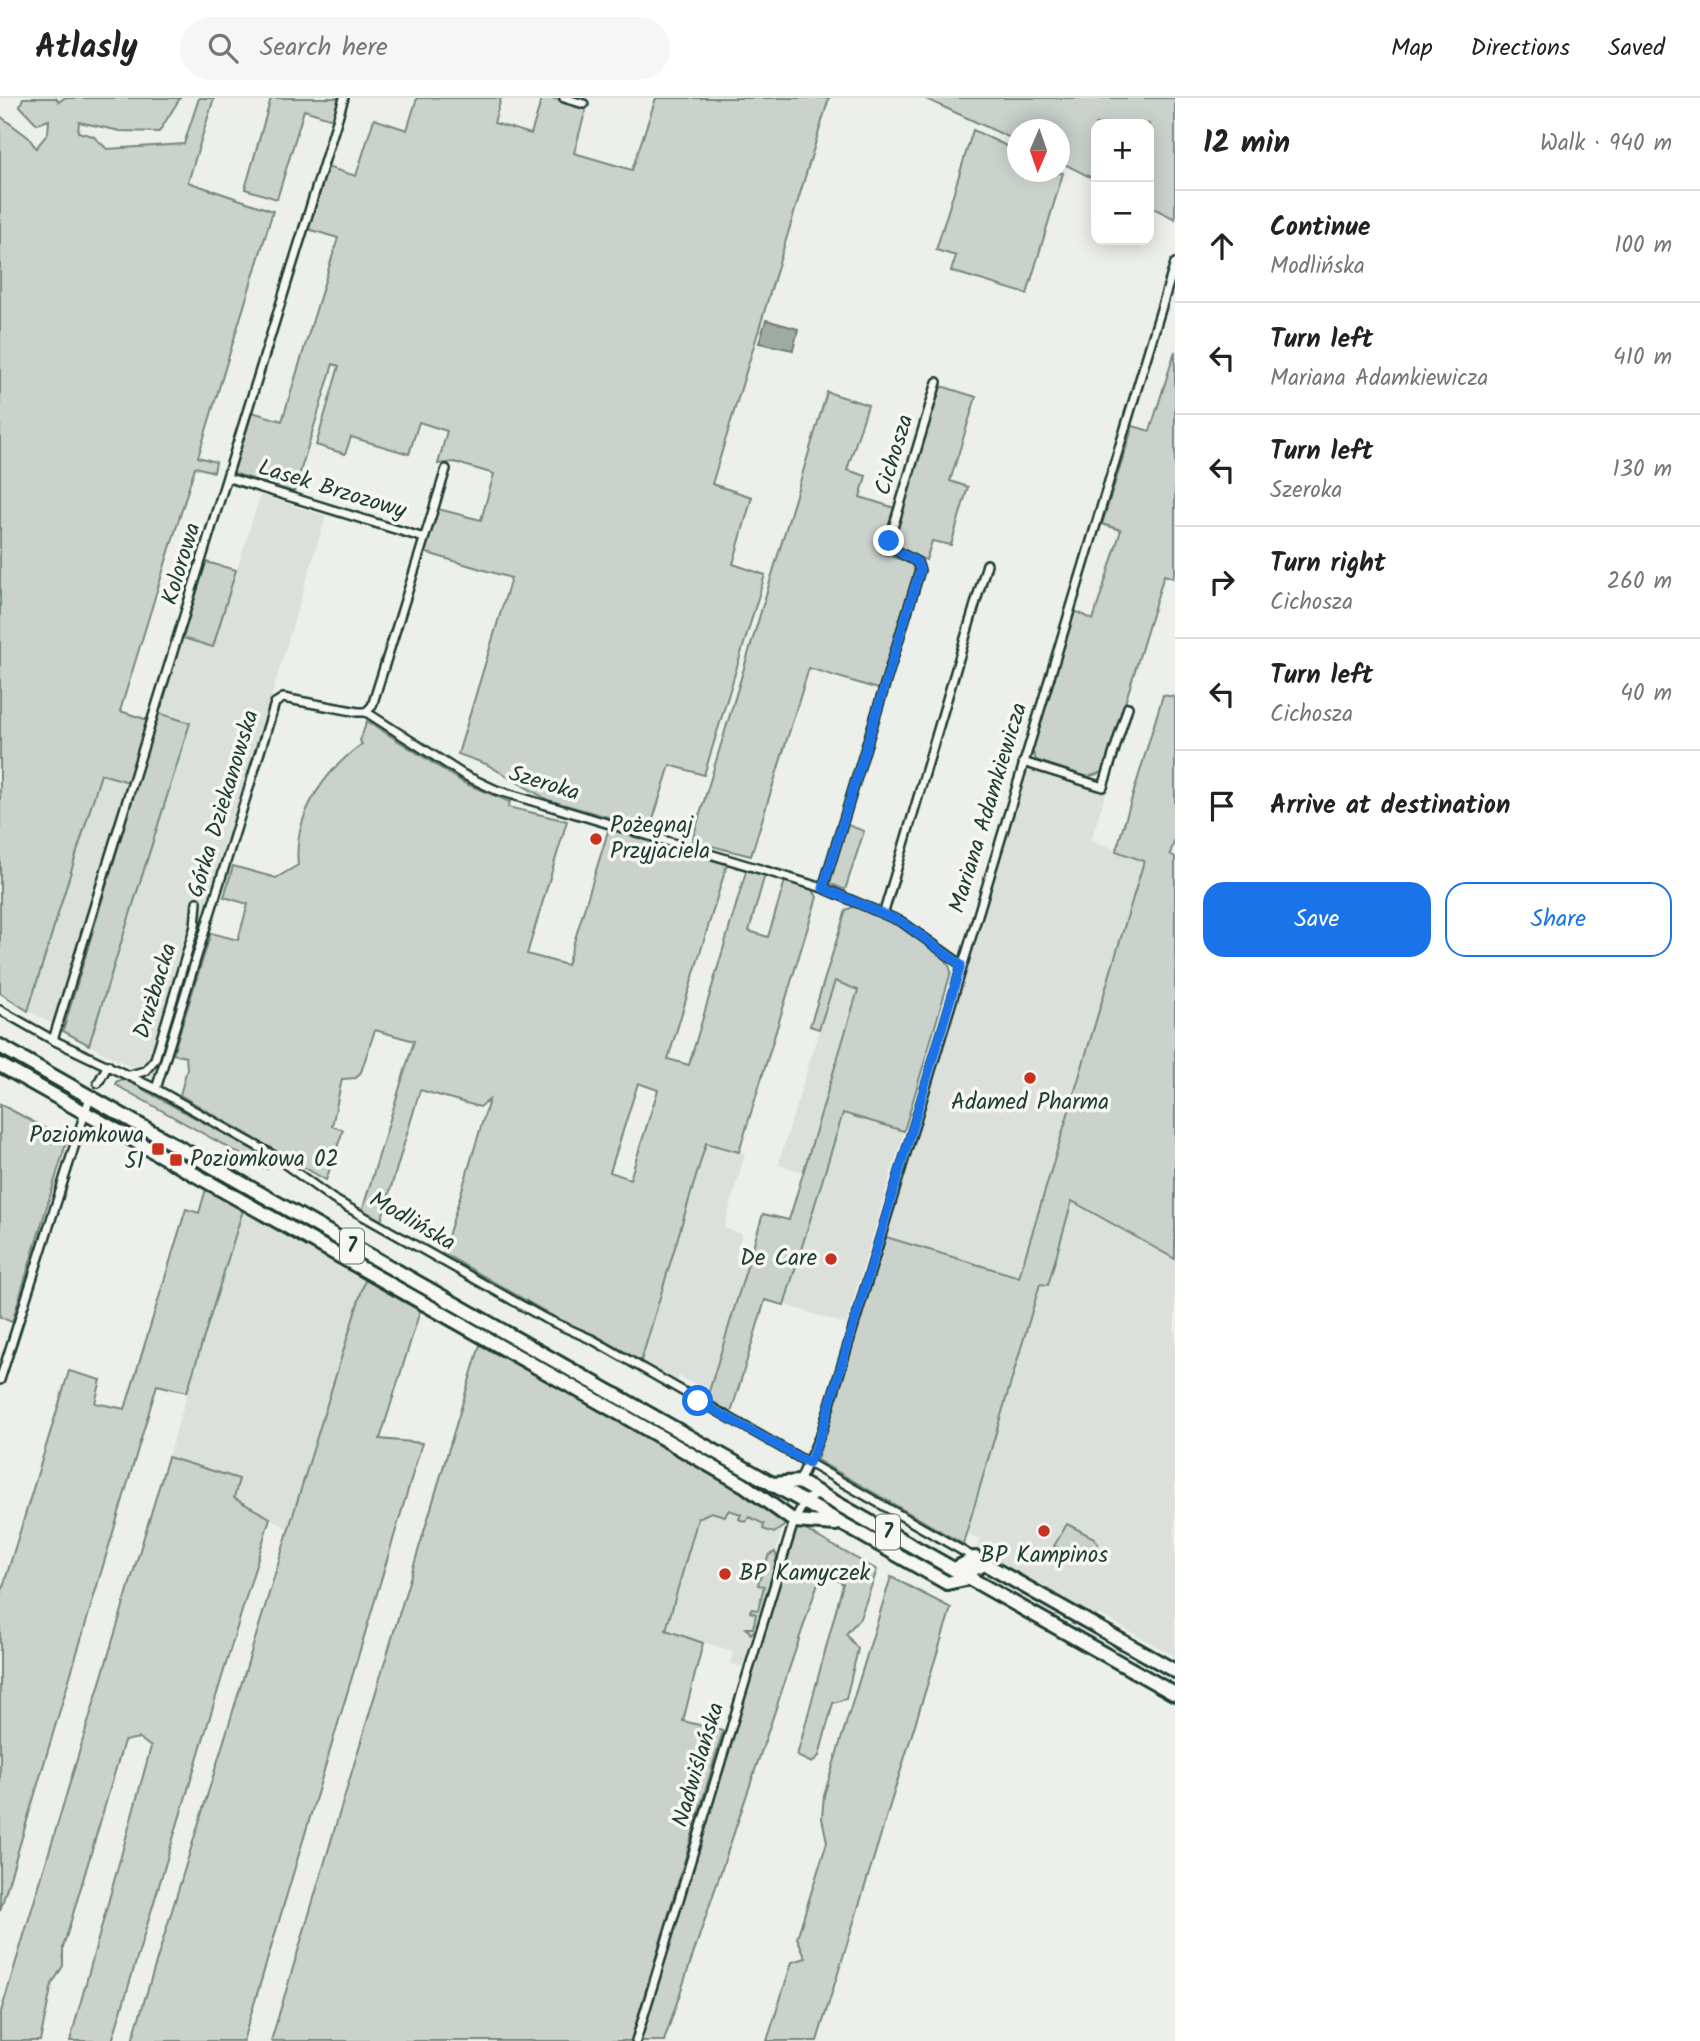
<!DOCTYPE html>
<html lang="en">
<head>
<meta charset="utf-8">
<style>
  :root { --surface:#fff; --page:#f6f6f6; --text:#222; --muted:#767676; --line:#e0e0e0; --accent:#1a73e8 }
  body { margin:0; font-family:Kalam,sans-serif; background:var(--page); color:var(--text) }
  .controls { position:absolute; right:21px; top:21px; display:grid; overflow:hidden; border-radius:14px; box-shadow:0 4px 18px #0003 }
  .controls button { width:63px; height:63px; display:grid; place-items:center; padding:0; border:0; border-bottom:2px solid var(--line); background:var(--surface); color:var(--text); font:35px sans-serif }
  .compass { position:absolute; left:1007px; top:21px; width:63px; height:63px; border-radius:50%; background:var(--surface); box-shadow:0 4px 18px #0003; rotate:182deg }
  .stop { position:absolute; width:21px; height:21px; margin:-16px; border:5px solid #1a73e8; border-radius:50%; background:#fff }
  .stop.end { background:#1a73e8; border-color:#fff; box-shadow:0 2px 7px #0008 }
  .list { margin:0; padding:0; list-style:none }
  h2 { display:flex; justify-content:space-between; align-items:center; height:91px; margin:0; padding:0 28px; font-size:30px }
  h2 small { font-size:23px; font-weight:400; color:var(--muted) }
  .list li { display:grid; grid-template-columns:46px 1fr auto; gap:21px; align-items:center; box-sizing:border-box; height:112px; padding:0 28px; border-top:2px solid var(--line) }
  .list b { display:block; font-size:26px; white-space:nowrap }
  .list p { margin:0; font-size:23px; white-space:nowrap; color:var(--muted) }
  .list em { font-size:23px; font-style:normal; color:var(--muted) }
  .actions { display:flex; gap:14px; padding:21px 28px }
  .actions a { flex:1; padding:16px 0; border:2px solid var(--accent); border-radius:21px; text-align:center; font-size:24px; color:var(--accent) }
  .actions .main { background:var(--accent); color:#fff }
  .icon { flex:none; width:38px; height:38px; fill:none; stroke:currentColor; stroke-width:2; stroke-linecap:round; stroke-linejoin:round }
  .map { position:relative; flex:none; width:1175px; height:1943px; overflow:hidden }
  header { display:flex; align-items:center; gap:42px; box-sizing:border-box; height:98px; padding:0 35px; background:var(--surface); border-bottom:2px solid var(--line) }
  header strong { font-size:33px }
  nav { display:flex; gap:38px; margin-inline-start:auto; font-size:24px }
  .search { width:490px; height:63px; background:var(--page); display:flex; align-items:center; gap:18px; box-sizing:border-box; padding:0 24px; border-radius:38px; color:var(--muted); font-size:26px }
  main { display:flex }
  aside { flex:1; background:var(--surface) }
  .map>svg:first-child { display:block }
  .built { fill:#dce0db }
  .green { fill:#cbd2cc; stroke:#758880; stroke-width:2; fill-rule:evenodd }
  .water { fill:#9faaa4; stroke:#6c7e77; stroke-width:2 }
  .lines { fill:none; stroke-linecap:round; stroke-linejoin:round }
  .street-casing { stroke:#1f3d34; stroke-width:12 }
  .highway-casing { stroke:#1f3d34; stroke-width:18 }
  .street { stroke:#f6f6f2; stroke-width:7 }
  .highway { stroke:#f6f6f2; stroke-width:12 }
  .route { stroke:#1a73e8; stroke-width:9 }
  .poi-dot { fill:#c8321e; stroke:#f6f6f2; stroke-width:2.5 }
  .labels { text-anchor:middle; dominant-baseline:central; stroke-width:7; stroke-linejoin:round; paint-order:stroke }
  .shield { fill:#f6f6f2; stroke:#60746d; stroke-width:2 }
  .shield-label { font-size:21px; font-weight:bold; fill:#1f3d34 }
  .street-label { font-size:23px; fill:#1f3d34; stroke:#f6f6f2 }
  .poi-label { font-size:23px; fill:#1f3d34; stroke:#f6f6f2; text-anchor:start }
</style>
</head>
<body>
<header>
<strong>Atlasly</strong>
<div class="search"><svg class="icon" aria-label="search" viewBox="0 0 24 24"><circle cx="10" cy="10" r="6"/><path d="M15 15l6 6"/></svg>Search here</div>
<nav><a>Map</a><a>Directions</a><a>Saved</a></nav>
</header>
<main>
<div class="map">
<svg width="1175" height="1943" viewBox="0 0 1175 1943">
  <rect width="100%" height="100%" fill="#edefea"/>
  <filter id="ink" filterUnits="userSpaceOnUse"><feTurbulence type="fractalNoise" baseFrequency=".0143" numOctaves="2"/><feDisplacementMap in="SourceGraphic" scale="14" xChannelSelector="R" yChannelSelector="G"/><feConvolveMatrix kernelMatrix="1 2 1 2 8 2 1 2 1" color-interpolation-filters="sRGB"/></filter>
  <g filter="url(#ink)">
    <g class="built">
      <polygon points="260,397 326,418 155,982 89,947 190,626 160,617 183,540 213,549"/>
      <polygon points="1033,672 1106,695 1091,742 1144,762 1019,1180 886,1139 1025,675"/>
      <polygon points="101,675 129,684 53,926 28,913"/>
      <polygon points="834,883 858,892 803,1074 778,1067"/>
      <polygon points="843,1015 904,1033 846,1226 784,1207"/>
      <polygon points="706,1045 745,1056 724,1130 742,1136 735,1160 748,1164 709,1294 679,1278 677,1283 641,1263"/>
      <polygon points="1073,1103 1175,1161 1175,1559 1099,1516 1097,1525 1085,1519 1085,1513 987,1458 982,1461 974,1456 980,1441 966,1435 1040,1186 1048,1187"/>
      <polygon points="243,1112 365,1182 288,1431 270,1420 144,1438"/>
      <polygon points="729,1412 741,1417 746,1424 749,1419 765,1426 763,1430 774,1435 782,1432 743,1569 731,1566 733,1553 665,1533 698,1420 711,1414"/>
    </g>
    <g class="green">
      <polygon points="23,0 56,0 59,4 64,0 180,0 159,34 120,33 79,24 78,34 93,38 107,51 184,46 199,0 214,0 188,84 273,113 198,359 216,364 214,374 195,369 120,613 148,622 129,684 101,676 28,913 0,895 0,18 28,39 36,50 48,35 49,22 37,26 20,8"/>
      <polygon points="271,0 340,0 333,21 304,12 277,101 245,91"/>
      <polygon points="417,0 501,0 494,25 531,36 542,0 552,0 586,11 574,55 632,72 656,0 829,0 712,386 752,399 733,466 765,477 704,677 670,667 650,731 548,702 486,666 458,656 511,480 424,454 438,411 481,422 494,376 454,364 438,366 447,333 419,324 409,356 351,339 345,356 316,347 339,268 333,266 294,394 233,375 252,314 282,323 338,140 308,131 327,69 356,78 374,21 407,32"/>
      <polygon points="924,0 1175,0 1175,121 1149,108 1149,26 1096,26 1096,82 1060,64 1060,32 1018,32 1017,43"/>
      <polygon points="973,32 1017,53 1018,74 1063,75 1027,196 951,173 956,158 936,152"/>
      <polygon points="1175,253 1175,473 1173,480 1164,477 1104,674 1087,679 1036,662 1032,652 1075,513 1093,522 1121,432 1102,426 1133,328 1150,333"/>
      <polygon points="941,288 976,299 950,383 968,389 951,447 932,443 926,462 897,452 892,444"/>
      <polygon points="827,294 868,307 847,372 866,378 860,399 895,410 881,455 911,465 915,473 878,591 809,570 751,758 692,743"/>
      <polygon points="206,464 236,472 213,549 183,540"/>
      <polygon points="1163,597 1175,599 1175,740 1170,756 1175,759 1175,1161 1072,1103 1048,1187 1040,1186 963,1446 817,1362 886,1139 1019,1179 1144,763 1116,753"/>
      <polygon points="158,615 190,625 89,947 63,933"/>
      <path d="M367 623 464 685 510 704 508 709 567 723 527 856 567 867 609 730 685 754 728 763 668 961 689 967 747 770 765 776 749 833 768 839 785 783 813 792 817 799 739 1054 706 1045 641 1263 595 1237 567 1226 443 1155 489 1002 480 1009 420 992 381 1123 362 1113 414 943 375 932 361 974 356 980 342 981 332 1028 343 1032 326 1082 180 997 187 971 186 959 173 956 211 835 238 842 248 806 224 799 233 768 276 780 298 767C293 717 324 674 362 646L360 643ZM638 985 658 992 630 1081 610 1074Z"/>
      <polygon points="845,726 864,733 845,792 827,784"/>
      <path d="M855 808C881 819 946 844 951 874L904 1033 843 1015 784 1207 765 1202 731 1315 707 1300 763 1116 789 1122 858 892 835 883 819 931 810 928 846 812Z"/>
      <polygon points="127,979 144,992 272,1062 267,1071 116,987 116,984"/>
      <polygon points="0,1006 67,1042 12,1224 0,1219"/>
      <polygon points="206,1091 243,1112 187,1294 157,1287 0,1813 0,1499 69,1273 101,1282 95,1305 125,1311 186,1111 199,1115"/>
      <polygon points="365,1182 420,1213 380,1341 422,1345 243,1943 132,1943"/>
      <polygon points="480,1247 748,1393 787,1426 774,1435 763,1431 764,1426 749,1419 746,1424 739,1421 741,1416 729,1412 725,1418 711,1414 698,1420 666,1532 703,1545 683,1623 723,1633 631,1943 271,1943"/>
      <polygon points="168,1359 239,1381 234,1400 270,1420 112,1943 70,1943 151,1649 139,1640 124,1643 63,1850 63,1868 52,1886 40,1943 0,1943 0,1917"/>
      <polygon points="1067,1426 1094,1440 1098,1446 1092,1462 1082,1461 1054,1448"/>
      <polygon points="798,1428 877,1472 860,1520 846,1536 858,1551 846,1601 833,1605 819,1658 812,1665 797,1658 843,1486 822,1473 664,1943 634,1943"/>
      <polygon points="775,1454 777,1459 757,1530 751,1536 746,1530 753,1530 756,1516 750,1514 751,1511 758,1512 764,1488 758,1487 759,1483 769,1457"/>
      <polygon points="891,1479 951,1510 817,1943 767,1943 792,1864 806,1860 797,1840 827,1744 822,1720 824,1697"/>
    </g>
    <polygon class="water" points="766,222 798,231 793,252 759,245"/>
    <g class="lines">
      <defs>
        <g id="street">
          <polyline points="564,0 584,6"/>
          <polyline points="229,380 424,440"/>
          <polyline points="366,614 464,677 496,692 823,790 902,824 962,867"/>
          <polyline points="1023,664 1103,689 1128,609"/>
          <polyline points="823,790 920,472 917,464 897,453 889,443 937,284"/>
          <polyline points="884,814 987,466"/>
          <polyline points="0,912 53,942 156,991 271,1056 333,1101 544,1220 593,1242 975,1460"/>
          <polyline points="53,942 344,0"/>
          <polyline points="130,977 145,973 155,961 195,828 197,804"/>
          <polyline points="98,985 108,967"/>
          <polyline points="156,991 275,605 283,600 358,614 366,614 372,608 446,371"/>
          <polyline points="0,1282 90,999"/>
          <polyline points="799,1384 822,1333 1175,165"/>
          <polyline points="636,1943 794,1423 806,1401 820,1396"/>
        </g>
        <g id="highway">
          <polyline points="0,948 947,1485 970,1480"/>
          <polyline points="0,967 624,1318 744,1387 794,1423 836,1426"/>
          <polyline points="772,1386 799,1384 1175,1596"/>
          <polyline points="955,1471 975,1460"/>
          <polyline points="962,1476 985,1466 1175,1573"/>
        </g>
      </defs>
      <use href="#street" class="street-casing"/>
      <use href="#highway" class="highway-casing"/>
      <use href="#street" class="street"/>
      <use href="#highway" class="highway"/>
    </g>
  </g>
  <g class="lines" filter="url(#ink)">
    <polyline class="route" points="698,1303 809,1365 822,1333 961,867 902,824 823,790 920,472 917,464 897,453 889,443"/>
  </g>
  <g class="poi-dot">
    <circle cx="596" cy="741" r="7"/>
    <circle cx="1030" cy="980" r="7"/>
    <rect x="151" y="1044" width="14" height="14" rx="3.5"/>
    <rect x="169" y="1055" width="14" height="14" rx="3.5"/>
    <circle cx="831" cy="1161" r="7"/>
    <circle cx="1044" cy="1433" r="7"/>
    <circle cx="725" cy="1476" r="7"/>
  </g>
  <g class="labels">
    <g class="shield">
      <rect x="340" y="1130.5" width="24" height="35" rx="5"/>
      <rect x="876" y="1416.5" width="24" height="35" rx="5"/>
    </g>
    <g class="shield-label">
      <text x="352" y="1148">7</text>
      <text x="888" y="1434">7</text>
    </g>
    <g class="street-label">
      <text transform="translate(895 357) rotate(-73)">Cichosza</text>
      <text transform="translate(332 392) rotate(17)">Lasek Brzozowy</text>
      <text transform="translate(182 466) rotate(-73)">Kolorowa</text>
      <text transform="translate(544 686) rotate(17)">Szeroka</text>
      <text transform="translate(224 706) rotate(-73)">Górka Dziekanowska</text>
      <text transform="translate(989 710) rotate(-73)">Mariana Adamkiewicza</text>
      <text transform="translate(156 893) rotate(-73)">Drużbacka</text>
      <text transform="translate(412 1124) rotate(30)">Modlińska</text>
      <text transform="translate(699 1667) rotate(-73)">Nadwiślańska</text>
    </g>
    <g class="poi-label">
      <text x="610" y="728">Pożegnaj<tspan x="610" dy="26">Przyjaciela</tspan></text>
      <text x="1030" y="1005" text-anchor="middle">Adamed Pharma</text>
      <text x="144" y="1038" text-anchor="end">Poziomkowa<tspan x="144" dy="26">51</tspan></text>
      <text x="190" y="1062">Poziomkowa 02</text>
      <text x="817" y="1161" text-anchor="end">De Care</text>
      <text x="1044" y="1458" text-anchor="middle">BP Kampinos</text>
      <text x="739" y="1476">BP Kamyczek</text>
    </g>
  </g>
</svg>
<div class="controls">
<button>+</button>
<button>−</button>
</div>
<svg class="compass" viewBox="-18 -18 36 36"><path d="M0-13l5 13h-10z" fill="#e53935"/><path d="M0 13l5-13h-10z" fill="#767676"/></svg>
<div class="stop" style="left:698px;top:1303px"></div>
<div class="stop end" style="left:889px;top:443px"></div>
</div>
<aside>
<h2>12 min<small>Walk · 940 m</small></h2>
<ul class="list">
<li><svg class="icon" aria-label="ahead" viewBox="0 0 24 24"><path d="M12 20V5M6 11l6-6 6 6"/></svg><div><b>Continue</b><p>Modlińska</p></div><em>100 m</em></li>
<li><svg class="icon" aria-label="left" viewBox="0 0 24 24"><path d="M17 20v-9H6M10 6l-5 5 5 5"/></svg><div><b>Turn left</b><p>Mariana Adamkiewicza</p></div><em>410 m</em></li>
<li><svg class="icon" aria-label="left" viewBox="0 0 24 24"><path d="M17 20v-9H6M10 6l-5 5 5 5"/></svg><div><b>Turn left</b><p>Szeroka</p></div><em>130 m</em></li>
<li><svg class="icon" aria-label="right" viewBox="0 0 24 24"><path d="M7 20v-9h11M14 6l5 5-5 5"/></svg><div><b>Turn right</b><p>Cichosza</p></div><em>260 m</em></li>
<li><svg class="icon" aria-label="left" viewBox="0 0 24 24"><path d="M17 20v-9H6M10 6l-5 5 5 5"/></svg><div><b>Turn left</b><p>Cichosza</p></div><em>40 m</em></li>
<li><svg class="icon" aria-label="arrive" viewBox="0 0 24 24"><path d="M6 21V4h12l-3 4 3 4H6"/></svg><div><b>Arrive at destination</b></div></li>
</ul>
<div class="actions"><a class="main">Save</a><a>Share</a></div>
</aside>
</main>
</body>
</html>
